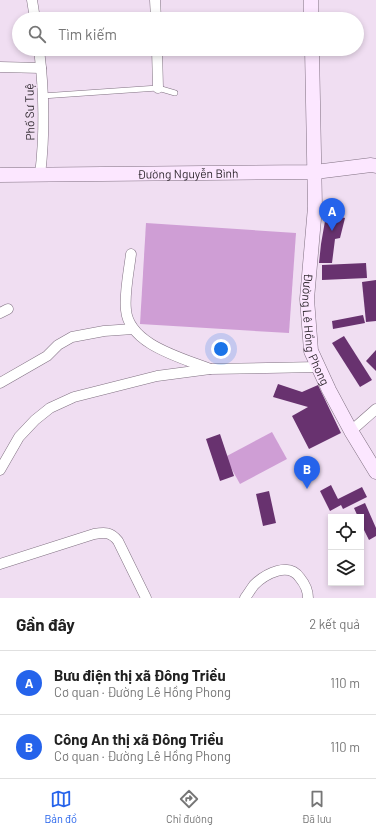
<!DOCTYPE html>
<html lang="vi">
<head>
<meta charset="utf-8">
<style>
  :root { --surface:#fff; --page:#f6f6f6; --text:#222; --muted:#767676; --line:#e0e0e0; --accent:#2563eb }
  body { margin:0; font-family:Barlow,sans-serif; background:var(--page); color:var(--text) }
  .controls { position:absolute; right:12px; bottom:12px; display:grid; overflow:hidden; border-radius:0px; box-shadow:0 2px 6px #0003 }
  .controls button { width:36px; height:36px; display:grid; place-items:center; padding:0; border:0; border-bottom:1px solid var(--line); background:var(--surface); color:var(--text); font:20px sans-serif }
  .you { position:absolute; left:221px; top:349px; width:14px; height:14px; margin:-10px; border:3px solid #fff; border-radius:50%; background:#1a73e8; box-shadow:0 0 0 6px #1a73e833 }
  .badge { display:grid; place-items:center; width:26px; height:26px; border-radius:50%; background:var(--accent); color:#fff; font-size:13px; font-weight:700 }
  .pin { position:absolute; translate:-50% -33px; filter:drop-shadow(0 1px 2px #0008) }
  .pin::after { content:''; position:absolute; top:21px; width:14px; height:12px; background:inherit; clip-path:polygon(0 0,100% 0,50% 100%) }
  .list { margin:0; padding:0; list-style:none }
  h2 { display:flex; justify-content:space-between; align-items:center; height:52px; margin:0; padding:0 16px; font-size:17px }
  h2 small { font-size:13px; font-weight:400; color:var(--muted) }
  .list li { display:grid; grid-template-columns:26px 1fr auto; gap:12px; align-items:center; box-sizing:border-box; height:64px; padding:0 16px; border-top:1px solid var(--line) }
  .list b { display:block; font-size:15px; white-space:nowrap }
  .list p { margin:0; font-size:13px; white-space:nowrap; color:var(--muted) }
  .list em { font-size:13px; font-style:normal; color:var(--muted) }
  .icon { flex:none; width:22px; height:22px; fill:none; stroke:currentColor; stroke-width:2; stroke-linecap:round; stroke-linejoin:round }
  .map { position:relative; flex:none; width:376px; height:598px; overflow:hidden }
  .search { position:absolute; background:var(--surface); box-shadow:0 2px 6px #0003; left:12px; right:12px; top:12px; height:44px; display:flex; align-items:center; gap:10px; box-sizing:border-box; padding:0 14px; border-radius:22px; color:var(--muted); font-size:15px }
  .sheet { height:180px; background:var(--surface) }
  nav { display:flex; justify-content:space-around; align-items:center; box-sizing:border-box; height:56px; border-top:1px solid var(--line); background:var(--surface); font-size:11px; color:var(--muted) }
  nav a { display:grid; justify-items:center; gap:2px }
  nav .on { color:var(--accent) }
  .map>svg:first-child { display:block }
  .green { fill:#cf9ed5 }
  .building { fill:#68326f }
  .lines { fill:none; stroke-linecap:round; stroke-linejoin:round }
  .lane-casing { stroke:#807182; stroke-width:6 }
  .street-casing { stroke:#807182; stroke-width:11 }
  .secondary-casing { stroke:#807182; stroke-width:15 }
  .lane { stroke:#fff; stroke-width:5 }
  .street { stroke:#fff; stroke-width:10 }
  .secondary { stroke:#fce7ff; stroke-width:14 }
  .labels { text-anchor:middle; dominant-baseline:central; stroke-width:4; stroke-linejoin:round; paint-order:stroke }
  .street-label { font-size:12px; fill:#312a31; stroke:#f0def2 }
</style>
</head>
<body>
<div class="map">
<svg width="376" height="598" viewBox="0 0 376 598">
  <rect width="100%" height="100%" fill="#f0def2"/>
  <g class="green">
    <polygon points="146,223 296,233 289,333 140,324"/>
    <polygon points="272,432 287,459 240,484 225,457"/>
  </g>
  <g class="building">
    <polygon points="329,214 345,218 340,238 335,239 332,263 319,263 321,244 325,221"/>
    <polygon points="366,263 367,278 322,280 322,265"/>
    <polygon points="376,280 376,321 366,322 362,282"/>
    <polygon points="363,315 365,323 333,329 332,321"/>
    <polygon points="344,336 372,380 360,387 332,343"/>
    <polygon points="376,350 376,371 366,361"/>
    <polygon points="278,384 302,392 318,385 341,433 309,449 292,416 308,407 273,397"/>
    <polygon points="220,434 234,476 220,481 206,439"/>
    <polygon points="331,485 338,499 362,487 367,497 343,509 341,505 330,511 320,491"/>
    <polygon points="269,491 276,523 263,526 256,494"/>
    <polygon points="365,503 376,528 376,536 369,540 364,530 361,532 361,517 358,517 354,508"/>
  </g>
  <g class="lines">
    <defs>
      <polyline id="lane" points="42,96 158,88 175,93"/>
      <g id="street">
        <polyline points="32,0 35,19"/>
        <polyline points="155,0 156,19"/>
        <path d="M39 49C44 90 45 134 40 175"/>
        <polyline points="157,49 158,88"/>
        <polyline points="0,67 41,68"/>
        <path d="M131 254C129 271 124 294 126 310 129 345 183 358 210 369"/>
        <polyline points="0,313 8,309"/>
        <polyline points="0,383 47,356 58,345 72,337 104,331 133,329"/>
        <polyline points="351,431 376,409"/>
        <polyline points="0,470 19,437 35,420 50,408 74,397 157,376 210,369 318,367"/>
        <path d="M0 564 94 534C105 532 111 532 118 541L146 598"/>
        <path d="M245 598C248 594 251 589 254 585 265 574 289 561 300 578 305 584 308 590 308 598"/>
      </g>
      <g id="secondary">
        <polyline points="311,0 311,19"/>
        <path id="s1" d="M312 49 315 207 307 299 311 351 329 390 351 431 376 472"/>
        <path id="s2" d="M0 175 315 172 371 165 376 166"/>
      </g>
    </defs>
    <use href="#lane" class="lane-casing"/>
    <use href="#street" class="street-casing"/>
    <use href="#secondary" class="secondary-casing"/>
    <use href="#lane" class="lane"/>
    <use href="#street" class="street"/>
    <use href="#secondary" class="secondary"/>
  </g>
  <g class="labels">
    <g class="street-label">
      <text transform="translate(29 112) rotate(-91)">Phố Sư Tuệ</text>
      <text stroke="none"><textPath href="#s2" startOffset="188">Đường Nguyễn Bình</textPath></text>
      <text stroke="none"><textPath href="#s1" startOffset="282">Đường Lê Hồng Phong</textPath></text>
    </g>
  </g>
</svg>
<div class="controls">
<button><svg class="icon" aria-label="locate" viewBox="0 0 24 24"><circle cx="12" cy="12" r="6"/><path d="M12 2v4M12 18v4M2 12h4M18 12h4"/></svg></button>
<button><svg class="icon" aria-label="layers" viewBox="0 0 24 24"><path d="M12 4l9 5-9 5-9-5zM3 14l9 5 9-5"/></svg></button>
</div>
<div class="you"></div>
<div class="pin badge" style="left:332px;top:231px">A</div>
<div class="pin badge" style="left:307px;top:489px">B</div>
<div class="search"><svg class="icon" aria-label="search" viewBox="0 0 24 24"><circle cx="10" cy="10" r="6"/><path d="M15 15l6 6"/></svg>Tìm kiếm</div>
</div>
<section class="sheet">
<h2>Gần đây<small>2 kết quả</small></h2>
<ul class="list">
<li><span class="badge">A</span><div><b>Bưu điện thị xã Đông Triều</b><p>Cơ quan · Đường Lê Hồng Phong</p></div><em>110 m</em></li>
<li><span class="badge">B</span><div><b>Công An thị xã Đông Triều</b><p>Cơ quan · Đường Lê Hồng Phong</p></div><em>110 m</em></li>
</ul>
</section>
<nav>
<a class="on"><svg class="icon" aria-label="map" viewBox="0 0 24 24"><path d="M3 6l6-2 6 2 6-2v14l-6 2-6-2-6 2zM9 4v14M15 6v14"/></svg>Bản đồ</a>
<a><svg class="icon" aria-label="directions" viewBox="0 0 24 24"><path d="M12 3l9 9-9 9-9-9zM9 14v-3h6M13 9l2 2-2 2"/></svg>Chỉ đường</a>
<a><svg class="icon" aria-label="saved" viewBox="0 0 24 24"><path d="M7 4h10v16l-5-4-5 4z"/></svg>Đã lưu</a>
</nav>
</body>
</html>
